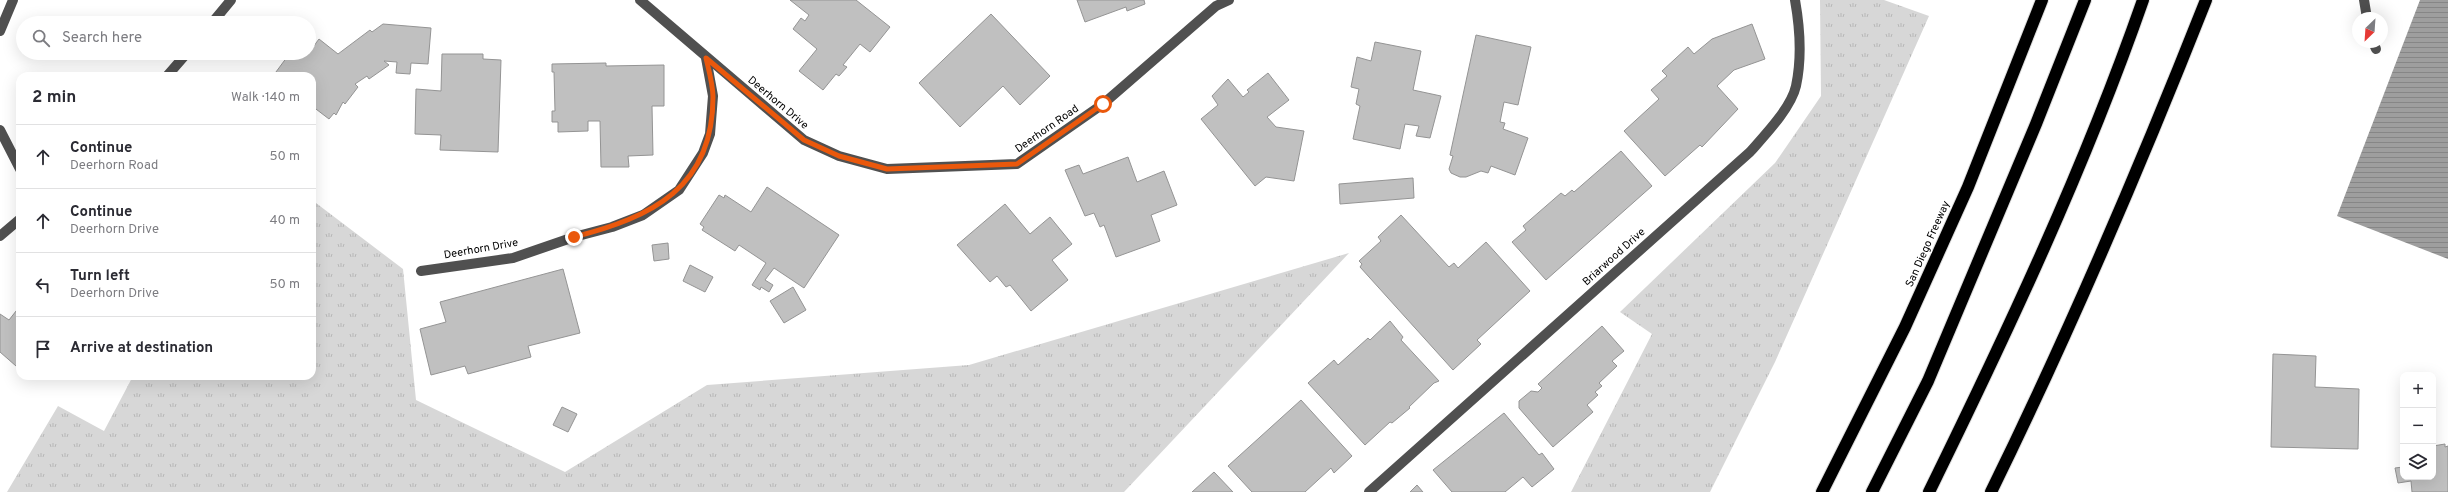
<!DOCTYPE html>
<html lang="en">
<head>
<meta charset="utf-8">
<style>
  :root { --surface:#fff; --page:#f2f2f3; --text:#2b2b33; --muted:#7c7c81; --line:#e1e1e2 }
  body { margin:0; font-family:Overpass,sans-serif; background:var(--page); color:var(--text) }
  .controls { position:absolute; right:12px; bottom:12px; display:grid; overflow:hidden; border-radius:8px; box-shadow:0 4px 16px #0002 }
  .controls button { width:36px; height:36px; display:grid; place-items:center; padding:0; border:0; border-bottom:1px solid var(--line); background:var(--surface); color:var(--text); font:20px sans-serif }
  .compass { position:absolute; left:2352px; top:12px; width:36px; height:36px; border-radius:50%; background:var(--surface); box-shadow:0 4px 16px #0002; rotate:205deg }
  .stop { position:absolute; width:12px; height:12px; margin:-9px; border:3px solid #ea580c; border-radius:50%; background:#fff }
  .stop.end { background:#ea580c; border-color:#fff; box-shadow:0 1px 4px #0008 }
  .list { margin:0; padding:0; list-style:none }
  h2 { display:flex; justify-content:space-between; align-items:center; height:52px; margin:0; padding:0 16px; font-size:17px }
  h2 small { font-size:13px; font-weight:400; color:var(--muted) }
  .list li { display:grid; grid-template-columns:26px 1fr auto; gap:12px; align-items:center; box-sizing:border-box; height:64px; padding:0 16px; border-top:1px solid var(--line) }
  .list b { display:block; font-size:15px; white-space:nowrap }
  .list p { margin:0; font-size:13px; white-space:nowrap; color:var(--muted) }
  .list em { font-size:13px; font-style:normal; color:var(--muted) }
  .icon { flex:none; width:22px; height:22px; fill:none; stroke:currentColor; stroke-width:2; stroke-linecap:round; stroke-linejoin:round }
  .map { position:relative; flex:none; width:2448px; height:492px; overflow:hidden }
  .search { position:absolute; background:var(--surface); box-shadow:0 4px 16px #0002; left:16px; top:16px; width:300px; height:44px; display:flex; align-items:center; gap:10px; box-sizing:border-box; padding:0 14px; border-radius:22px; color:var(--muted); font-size:15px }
  .panel { position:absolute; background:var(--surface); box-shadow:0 4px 16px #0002; left:16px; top:72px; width:300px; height:308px; border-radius:12px }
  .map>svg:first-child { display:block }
  .grass { fill:url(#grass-tufts) }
  .water { fill:url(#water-rules) }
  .building { fill:#c0c0c0; stroke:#949494 }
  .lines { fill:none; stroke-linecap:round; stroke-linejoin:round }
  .highway-casing { stroke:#dbdbdb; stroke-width:14 }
  .minor { stroke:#505050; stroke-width:10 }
  .highway { stroke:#000; stroke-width:12 }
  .route { stroke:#ea580c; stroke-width:5 }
  .labels { text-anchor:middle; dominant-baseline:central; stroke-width:3; stroke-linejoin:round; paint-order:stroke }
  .street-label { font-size:11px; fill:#000; stroke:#fff }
</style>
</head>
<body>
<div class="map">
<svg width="2448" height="492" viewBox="0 0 2448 492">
  <defs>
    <pattern id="grass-tufts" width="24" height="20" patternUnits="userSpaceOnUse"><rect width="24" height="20" fill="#d7d7d7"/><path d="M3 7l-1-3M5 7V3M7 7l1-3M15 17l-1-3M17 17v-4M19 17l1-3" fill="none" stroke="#b7b7b7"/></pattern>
    <pattern id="water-rules" width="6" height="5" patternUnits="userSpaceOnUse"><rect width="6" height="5" fill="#9e9e9e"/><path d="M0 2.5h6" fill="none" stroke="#868686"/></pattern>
  </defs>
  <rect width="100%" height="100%" fill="#fff"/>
  <g class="grass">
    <polygon points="1820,0 1884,0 1929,16 1775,362 1710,492 1571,492 1652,334 1620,312 1775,163 1821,96"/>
    <polygon points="312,200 403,269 416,400 565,472 707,385 969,365 1349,253 1124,492 7,492 58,406 104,431 133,376 312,376"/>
  </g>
  <polygon class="water" points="2420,0 2448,0 2448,259 2337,216"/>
  <g class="building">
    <polygon points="790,0 856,0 890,27 870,52 860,44 843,65 847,67 839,76 836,74 823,90 799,71 817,49 793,29 801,18 805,21 809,15"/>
    <polygon points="1077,0 1144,0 1145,4 1127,11 1126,7 1085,22"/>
    <polygon points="991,14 1050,76 1020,105 1003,86 960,127 919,83"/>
    <polygon points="383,24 431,28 428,64 411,63 410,74 396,73 397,62 384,61 389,65 369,79 367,76 355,84 358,87 345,104 343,102 336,115 334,113 329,119 312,106 312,76 273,76 290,53 304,53 307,55 319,39 338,54 370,30 372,32"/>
    <polygon points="1752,24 1765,59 1734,70 1717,86 1738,109 1702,147 1700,145 1665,176 1624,131 1659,99 1651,90 1667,76 1662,71 1688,47 1694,54 1712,39"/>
    <polygon points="1476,35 1531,47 1518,105 1504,102 1500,122 1505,123 1503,129 1528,138 1515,175 1491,166 1488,173 1481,171 1466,177 1460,177 1451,173 1449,169 1453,156 1450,155"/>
    <polygon points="1375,42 1421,51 1413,90 1441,96 1430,138 1416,136 1419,126 1405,124 1400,149 1353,139 1360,106 1356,104 1359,89 1351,87 1357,57 1371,61"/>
    <polygon points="442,54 483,54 483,59 501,60 498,152 440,150 441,135 415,134 416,89 441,91"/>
    <polygon points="606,63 606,66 664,65 664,106 652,106 653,155 628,156 629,167 601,167 600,121 588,121 588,131 558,132 558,122 552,122 552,111 555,111 554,72 552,72 552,64"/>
    <polygon points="1268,73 1289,100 1267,117 1276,127 1304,131 1294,181 1266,177 1255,186 1201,119 1218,105 1212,96 1228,79 1243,97 1249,92 1247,90"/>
    <polygon points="1621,151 1652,186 1546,280 1512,242 1526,230 1523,226 1561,193 1565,196 1572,190 1574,192"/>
    <polygon points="1128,157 1137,182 1164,171 1177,205 1151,215 1160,241 1116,257 1104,225 1100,227 1094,213 1085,216 1065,170 1079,165 1083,174"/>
    <polygon points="1413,178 1414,198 1340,204 1339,184"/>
    <polygon points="767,187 839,235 804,288 774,268 765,280 773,285 769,292 761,287 760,290 752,285 766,263 739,245 735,251 702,230 704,227 700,224 719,195 724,198 725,195 751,212"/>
    <polygon points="1005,204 1030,234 1050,217 1072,244 1052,260 1068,280 1031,311 1010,285 1006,287 997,276 990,282 957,245"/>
    <polygon points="1401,215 1449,267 1454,263 1458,268 1486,242 1530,291 1477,340 1481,344 1453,370 1360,267 1362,264 1359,261 1381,241 1378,237"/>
    <polygon points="668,243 669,259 654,261 652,245"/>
    <polygon points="690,265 713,277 705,292 683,281"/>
    <polygon points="563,269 580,333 528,346 531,357 468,374 465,366 431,375 420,329 446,322 440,302"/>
    <polygon points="793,287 806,310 784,323 770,301"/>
    <polygon points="20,306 20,361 16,366 0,352 0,314 9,320"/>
    <polygon points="1390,321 1403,337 1401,340 1439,381 1434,383 1409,407 1410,408 1392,423 1390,422 1365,445 1308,383 1334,360 1338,365 1368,338 1370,340"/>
    <polygon points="1602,326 1624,351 1612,361 1617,366 1599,383 1602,386 1595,392 1598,395 1587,405 1593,412 1553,447 1519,408 1519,401 1531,391 1538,392 1542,388 1538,384"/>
    <polygon points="2273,354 2316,356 2315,387 2359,389 2358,449 2271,447"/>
    <polygon points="1301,400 1352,456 1334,473 1331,468 1305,492 1252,492 1228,466"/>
    <polygon points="562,407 577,414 568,432 553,425"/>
    <polygon points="1504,413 1539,455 1542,453 1554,469 1532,487 1523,477 1505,492 1452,492 1433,470"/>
    <polygon points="2445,444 2445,447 2448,446 2448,492 2412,492 2411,481 2398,483 2395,468 2403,467 2403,477 2433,477 2433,446"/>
    <polygon points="1214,472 1233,492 1192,492"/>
    <polygon points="1417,485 1423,492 1410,492"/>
  </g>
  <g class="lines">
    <defs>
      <g id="highway">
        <polyline points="1822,492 1905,327 1968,187 2042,0"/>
        <polyline points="1872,492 1928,381 2036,124 2085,0"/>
        <path d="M1929 492C2008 331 2084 169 2143 0"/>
        <path d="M1991 492C2070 331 2140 167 2206 0"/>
      </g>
    </defs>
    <use href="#highway" class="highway-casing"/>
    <g class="minor">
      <polyline points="640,0 804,140 839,156 887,169 1017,164 1103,104 1216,6 1229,0"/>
      <polyline points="2364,0 2367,18"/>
      <polyline points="212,23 231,0"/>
      <polyline points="0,31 13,0"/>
      <polyline points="2373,42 2376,49"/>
      <polyline points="167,76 187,53"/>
      <polyline points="0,130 20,169"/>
      <polyline points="0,236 20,219"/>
      <polyline points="421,271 513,258 574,237 612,227 643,215 679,190 703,153 710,134 713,96 706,58"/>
      <path d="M1369 492 1750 152C1765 135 1791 108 1796 86 1802 58 1800 28 1795 0"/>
    </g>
    <use href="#highway" class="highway"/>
  </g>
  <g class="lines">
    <path class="route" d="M574 237C652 217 713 188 713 97 713 85 709 71 706 58L804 140 839 156 887 169 1017 164 1103 104"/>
  </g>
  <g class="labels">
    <g class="street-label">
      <text transform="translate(778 103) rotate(40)">Deerhorn Drive</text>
      <text transform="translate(1047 129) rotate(-35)">Deerhorn Road</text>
      <text transform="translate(1928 244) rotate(-66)">San Diego Freeway</text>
      <text transform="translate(481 249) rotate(-10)">Deerhorn Drive</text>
      <text transform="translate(1614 257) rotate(-42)">Briarwood Drive</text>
    </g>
  </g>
</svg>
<div class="controls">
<button>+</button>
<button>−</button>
<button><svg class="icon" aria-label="layers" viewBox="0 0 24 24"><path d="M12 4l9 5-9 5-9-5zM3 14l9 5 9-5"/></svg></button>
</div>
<svg class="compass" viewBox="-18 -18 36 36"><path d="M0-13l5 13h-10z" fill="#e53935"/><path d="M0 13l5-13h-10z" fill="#7c7c81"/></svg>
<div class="stop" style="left:1103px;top:104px"></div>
<div class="stop end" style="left:574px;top:237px"></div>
<div class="search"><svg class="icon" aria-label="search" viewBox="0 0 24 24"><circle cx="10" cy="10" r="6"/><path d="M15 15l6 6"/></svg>Search here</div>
<section class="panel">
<h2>2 min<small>Walk · 140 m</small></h2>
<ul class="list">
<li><svg class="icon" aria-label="ahead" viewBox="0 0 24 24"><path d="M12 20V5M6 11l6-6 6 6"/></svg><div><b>Continue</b><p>Deerhorn Road</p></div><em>50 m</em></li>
<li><svg class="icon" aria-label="ahead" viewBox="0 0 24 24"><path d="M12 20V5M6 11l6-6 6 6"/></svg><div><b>Continue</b><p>Deerhorn Drive</p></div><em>40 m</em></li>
<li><svg class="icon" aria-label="left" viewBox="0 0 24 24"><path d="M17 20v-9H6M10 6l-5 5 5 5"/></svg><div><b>Turn left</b><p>Deerhorn Drive</p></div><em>50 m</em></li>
<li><svg class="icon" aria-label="arrive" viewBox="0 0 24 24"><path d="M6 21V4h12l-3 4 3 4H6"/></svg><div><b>Arrive at destination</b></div></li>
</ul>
</section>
</div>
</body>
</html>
